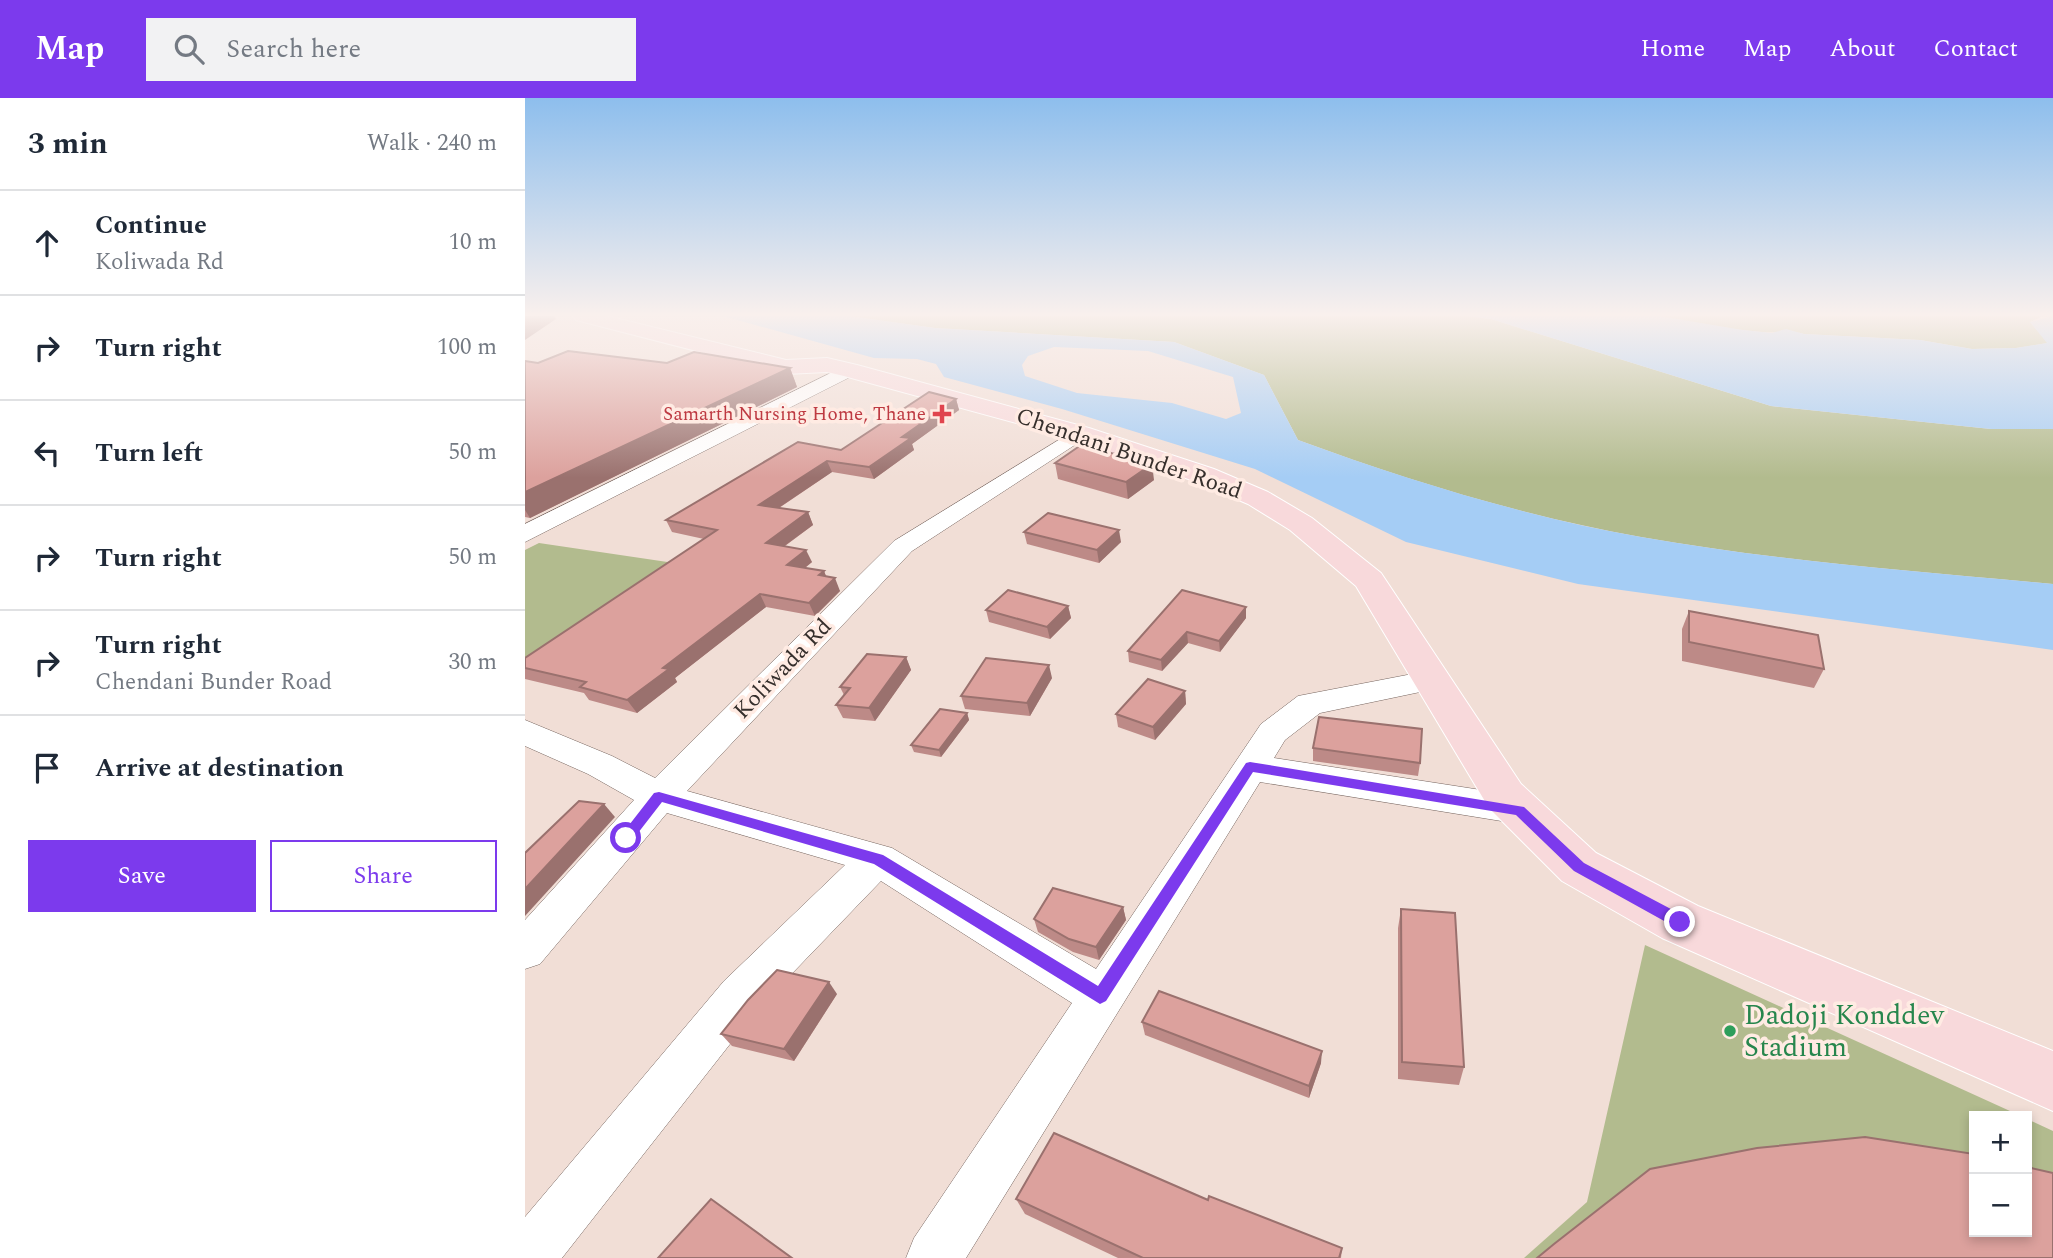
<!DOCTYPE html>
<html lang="en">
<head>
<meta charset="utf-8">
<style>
  :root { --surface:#fff; --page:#f2f2f3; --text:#1f2937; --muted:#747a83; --line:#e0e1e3; --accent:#7c3aed }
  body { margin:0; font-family:Spectral,serif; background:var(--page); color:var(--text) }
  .controls { position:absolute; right:21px; bottom:21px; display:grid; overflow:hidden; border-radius:0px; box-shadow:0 4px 10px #0003 }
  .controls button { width:63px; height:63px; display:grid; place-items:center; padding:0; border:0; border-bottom:2px solid var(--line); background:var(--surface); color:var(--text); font:35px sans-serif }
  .stop { position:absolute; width:21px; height:21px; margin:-16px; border:5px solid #7c3aed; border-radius:50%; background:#fff }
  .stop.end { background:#7c3aed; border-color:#fff; box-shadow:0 2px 7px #0008 }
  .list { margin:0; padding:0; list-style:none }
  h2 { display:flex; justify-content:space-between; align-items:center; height:91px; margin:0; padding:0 28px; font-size:30px }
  h2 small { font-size:23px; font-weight:400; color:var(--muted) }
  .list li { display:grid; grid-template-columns:46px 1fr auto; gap:21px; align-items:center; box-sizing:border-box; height:105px; padding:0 28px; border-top:2px solid var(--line) }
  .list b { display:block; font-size:26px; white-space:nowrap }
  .list p { margin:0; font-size:23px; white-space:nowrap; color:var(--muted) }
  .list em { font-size:23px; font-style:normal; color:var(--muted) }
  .actions { display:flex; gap:14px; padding:21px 28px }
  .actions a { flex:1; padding:16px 0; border:2px solid var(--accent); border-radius:0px; text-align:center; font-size:24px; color:var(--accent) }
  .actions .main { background:var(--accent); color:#fff }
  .icon { flex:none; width:38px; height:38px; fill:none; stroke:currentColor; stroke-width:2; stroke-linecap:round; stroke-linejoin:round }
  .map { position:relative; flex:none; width:1528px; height:1160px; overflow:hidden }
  header { display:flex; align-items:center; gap:42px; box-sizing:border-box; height:98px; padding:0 35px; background:var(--accent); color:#fff }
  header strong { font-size:33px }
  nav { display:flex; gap:38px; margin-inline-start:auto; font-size:24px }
  .search { width:490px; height:63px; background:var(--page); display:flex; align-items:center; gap:18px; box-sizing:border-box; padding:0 24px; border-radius:0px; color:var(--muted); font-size:26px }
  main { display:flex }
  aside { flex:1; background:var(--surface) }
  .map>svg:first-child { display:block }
  .green { fill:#b2bb8e }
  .water { fill:#a5cdf5; fill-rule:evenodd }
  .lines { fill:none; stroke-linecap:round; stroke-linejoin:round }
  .minor-casing { stroke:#776660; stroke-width:1 }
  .major-casing { stroke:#fff; stroke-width:2 }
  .minor { fill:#fff; fill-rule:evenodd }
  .major { fill:#f8d9db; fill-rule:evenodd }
  .wall { fill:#bd8a87 }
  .shaded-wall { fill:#9a716e }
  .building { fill:#dca19d; stroke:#9a716e; stroke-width:2 }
  .route { fill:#7c3aed }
  .health-dot { fill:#e0444e; stroke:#ffebe3; stroke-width:2.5 }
  .leisure-dot { fill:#2e9e5b; stroke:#ffebe3; stroke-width:2.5 }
  .labels { text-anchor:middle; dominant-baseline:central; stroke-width:7; stroke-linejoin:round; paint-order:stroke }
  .far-health-label { font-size:19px; fill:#be3a42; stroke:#ffebe3; text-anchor:end }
  .street-label { font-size:23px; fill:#362f2c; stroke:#ffebe3 }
  .near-leisure-label { font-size:28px; fill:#27864d; stroke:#ffebe3; text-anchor:start }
</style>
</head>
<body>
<header>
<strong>Map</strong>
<div class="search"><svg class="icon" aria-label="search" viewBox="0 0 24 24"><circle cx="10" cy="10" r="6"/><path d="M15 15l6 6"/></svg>Search here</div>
<nav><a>Home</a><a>Map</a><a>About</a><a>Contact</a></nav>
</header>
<main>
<aside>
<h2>3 min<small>Walk · 240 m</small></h2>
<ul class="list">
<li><svg class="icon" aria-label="ahead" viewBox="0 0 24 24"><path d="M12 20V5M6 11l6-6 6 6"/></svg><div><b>Continue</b><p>Koliwada Rd</p></div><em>10 m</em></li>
<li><svg class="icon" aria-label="right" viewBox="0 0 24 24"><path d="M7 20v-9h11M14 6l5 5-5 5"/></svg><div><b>Turn right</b></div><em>100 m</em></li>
<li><svg class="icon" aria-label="left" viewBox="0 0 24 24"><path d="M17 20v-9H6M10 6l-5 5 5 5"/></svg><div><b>Turn left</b></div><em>50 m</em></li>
<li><svg class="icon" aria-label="right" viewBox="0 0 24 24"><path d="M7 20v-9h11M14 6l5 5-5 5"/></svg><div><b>Turn right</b></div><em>50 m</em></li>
<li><svg class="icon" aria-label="right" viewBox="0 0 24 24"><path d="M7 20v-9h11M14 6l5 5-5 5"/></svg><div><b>Turn right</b><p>Chendani Bunder Road</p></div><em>30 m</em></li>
<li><svg class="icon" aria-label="arrive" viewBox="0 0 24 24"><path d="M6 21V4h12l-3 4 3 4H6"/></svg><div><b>Arrive at destination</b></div></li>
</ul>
<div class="actions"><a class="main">Save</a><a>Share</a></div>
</aside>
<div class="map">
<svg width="1528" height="1160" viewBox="0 0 1528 1160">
  <rect width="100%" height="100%" fill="#f1ded6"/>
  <g class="green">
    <path d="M324 218H943L966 221 1246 308 1466 331H1528V486C1390 473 1252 463 1116 439 999 418 884 383 773 342L739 277 649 244 410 230Z"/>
    <path d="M1134 218H1518L1505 224 1523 245 1491 250 1447 251 1395 242 1279 236C1264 232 1252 235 1237 234 1202 231 1168 226 1134 218Z"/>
    <polygon points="14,445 156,466 0,562 0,452"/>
    <polygon points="1120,847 1496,1018 1449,1018 1449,1134 1502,1134 1502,1021 1528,1033 1528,1160 999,1160 1062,1104"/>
  </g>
  <g class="water">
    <path d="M198 218H324L410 230 649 244 739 277 773 342C885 383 999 418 1116 439 1252 463 1390 473 1528 486V552L1053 486 881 444 730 371 537 311 419 279 411 266 392 261 349 260ZM529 249 623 253 708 279 716 315 701 321 647 305 552 295 500 278 497 267 503 258Z"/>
    <polygon points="943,218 1134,218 1218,232 1247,235 1261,231 1279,236 1395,242 1447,251 1491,250 1522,245 1505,224 1528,218 1528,331 1466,331 1246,308 966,221"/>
  </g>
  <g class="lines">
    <defs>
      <g id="minor">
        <polygon points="324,266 333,272 331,276 0,444 0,426"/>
        <polygon points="555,329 566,335 562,339 387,453 162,693 367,750 571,871 736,626 773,598 908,572 919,575 924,582 919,589 795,615 760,642 749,660 995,698 1008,702 1014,712 1008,722 995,726 735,684 441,1160 381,1160 389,1140 547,905 356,783 231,913 37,1160 0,1160 0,1119 199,883 320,767 142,715 15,866 0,871 0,822 109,702 63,676 0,648 0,622 87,658 130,680 369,443"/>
      </g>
      <polygon id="major" points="48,218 82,218 261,262 302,260 332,267 564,330 689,371 743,394 787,420 856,475 996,686 1071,755 1173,808 1528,953 1528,1013 1137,840 1037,783 964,710 831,488 765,432 723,406 669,383 546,340 319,278 302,274 261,276 51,222"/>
    </defs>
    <use href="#minor" class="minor-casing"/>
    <use href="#major" class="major-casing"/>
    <use href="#minor" class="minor"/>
    <use href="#major" class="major"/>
  </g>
  <g class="wall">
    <polygon points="0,263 13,265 142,265 265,270 272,289 5,420 0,419"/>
    <polygon points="431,301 434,312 387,346 389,352 349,381 307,374 254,410 283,414 288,427 260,448 287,464 280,470 299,473 301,478 315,493 290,518 241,509 150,580 152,584 112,615 64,602 59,595 0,581 0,560 179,441 147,434 141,422 316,352"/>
    <polygon points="530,365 629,382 603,401 533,381"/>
    <polygon points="499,434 596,444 574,465 502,446"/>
    <polygon points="543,508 546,520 525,541 464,524 461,512"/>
    <polygon points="721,509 721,520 695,554 663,545 637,573 604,564 603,553"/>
    <polygon points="1164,513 1299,571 1289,590 1157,563 1157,531"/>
    <polygon points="381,559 386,572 350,623 318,620 311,607 319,597 315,589"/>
    <polygon points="527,580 505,618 440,611 436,598"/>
    <polygon points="660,593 661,606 630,642 593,629 591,616"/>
    <polygon points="442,615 444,622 416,659 389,654 386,647"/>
    <polygon points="788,650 895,665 893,678 788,663"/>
    <polygon points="598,809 601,822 574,862 548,854 513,834 509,821"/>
    <polygon points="876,811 939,969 934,987 873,981 873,830"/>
    <polygon points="312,896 269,963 207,948 196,936"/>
    <polygon points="617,924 796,965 784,1000 620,937"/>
    <polygon points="491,1101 683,1102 817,1150 816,1160 593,1160 500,1116"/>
  </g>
  <g class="shaded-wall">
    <polygon points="0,218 29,218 31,221 0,242"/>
    <polygon points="265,270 272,289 5,420 0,412 0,394"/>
    <polygon points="431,301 434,312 387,346 389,352 349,381 344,369 377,339"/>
    <polygon points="302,363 307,374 240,419 234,407"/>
    <polygon points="627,366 629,382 603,401 601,384"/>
    <polygon points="283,414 288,427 247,457 241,445"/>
    <polygon points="594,432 596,444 574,465 572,452"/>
    <polygon points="281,452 287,464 267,480 262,467"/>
    <polygon points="299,473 304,486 310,480 315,493 290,518 284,505 294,477"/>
    <polygon points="235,496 241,509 150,580 152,584 112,615 102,602 138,570"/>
    <polygon points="543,508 546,520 525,541 522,529"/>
    <polygon points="721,509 721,520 695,554 694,543"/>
    <polygon points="662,534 663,545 637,573 636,562"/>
    <polygon points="381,559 386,572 350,623 344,610"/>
    <polygon points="524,567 527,580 505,618 502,605"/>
    <polygon points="660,593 661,606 630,642 628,629"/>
    <polygon points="442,615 444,622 416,659 414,652"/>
    <polygon points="79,706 90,719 0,818 0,791"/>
    <polygon points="598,809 601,822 574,862 571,849"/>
    <polygon points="304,884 312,896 269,963 259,951"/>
    <polygon points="797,953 796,965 784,1000 784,988"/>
  </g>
  <g class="building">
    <polygon points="43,253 142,265 169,254 265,270 0,394 0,263 13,265"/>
    <polygon points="404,294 431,301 377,339 386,340 344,369 302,363 234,407 283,414 241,445 281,452 262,467 299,473 294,477 310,480 284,505 235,496 138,570 144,571 102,602 55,589 61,584 0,570 0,560 192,432 141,422 273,344 316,352"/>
    <polygon points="556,347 627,366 601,384 530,365"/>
    <polygon points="523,415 594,432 572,452 499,434"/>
    <polygon points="483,492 543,508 522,529 461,512"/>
    <polygon points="657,492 721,509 694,543 662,534 636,562 603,553"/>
    <polygon points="1164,513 1293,537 1299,571 1164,544"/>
    <polygon points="342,556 381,559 344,610 311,607 325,590 315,589"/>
    <polygon points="461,560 524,567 502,605 436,598"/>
    <polygon points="623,581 660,593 628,629 591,616"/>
    <polygon points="415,611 442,615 414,652 386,647"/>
    <polygon points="794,619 897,631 895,665 788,650"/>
    <polygon points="54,703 79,706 0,791 0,755"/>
    <polygon points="528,790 598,809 571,849 544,841 509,821"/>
    <polygon points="876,811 930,815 939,969 877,964"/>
    <polygon points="252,872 304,884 259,951 196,936 223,902"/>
    <polygon points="634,893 797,953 784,988 617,924"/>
    <polygon points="529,1035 683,1102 684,1098 817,1150 814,1160 618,1160 491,1101"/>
    <polygon points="1340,1039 1449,1056 1449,1134 1502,1134 1502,1069 1528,1075 1528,1160 1012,1160 1029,1146 1125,1071 1232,1050"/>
    <polygon points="186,1101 267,1160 133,1160"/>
  </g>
  <linearGradient id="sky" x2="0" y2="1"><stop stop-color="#8dbeed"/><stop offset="0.57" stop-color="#f9f0ed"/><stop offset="1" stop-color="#f9f0ed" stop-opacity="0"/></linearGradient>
  <rect width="1528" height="380" fill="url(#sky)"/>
  <polygon class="route" points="725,664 999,709 1059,765 1161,819 1163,824 1155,830 1150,829 1049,773 991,717 728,674 581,903 575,906 349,766 137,704 106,744 96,744 94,740 129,695 134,694 358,757 573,888 721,665"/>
  <path class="health-dot" d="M413.5 305.5h7v7h7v7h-7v7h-7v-7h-7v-7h7z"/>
  <circle class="leisure-dot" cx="1205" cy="933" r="7"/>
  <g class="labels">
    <g class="far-health-label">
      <text x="401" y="316">Samarth Nursing Home, Thane</text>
    </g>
    <g class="street-label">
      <text transform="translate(604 356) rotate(19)">Chendani Bunder Road</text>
      <text transform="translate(258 571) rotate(-46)">Koliwada Rd</text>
    </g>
    <g class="near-leisure-label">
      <text x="1219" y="917">Dadoji Konddev<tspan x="1219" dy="32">Stadium</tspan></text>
    </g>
  </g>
</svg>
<div class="controls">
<button>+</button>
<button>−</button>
</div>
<div class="stop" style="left:101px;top:740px"></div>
<div class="stop end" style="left:1155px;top:824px"></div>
</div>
</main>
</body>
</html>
